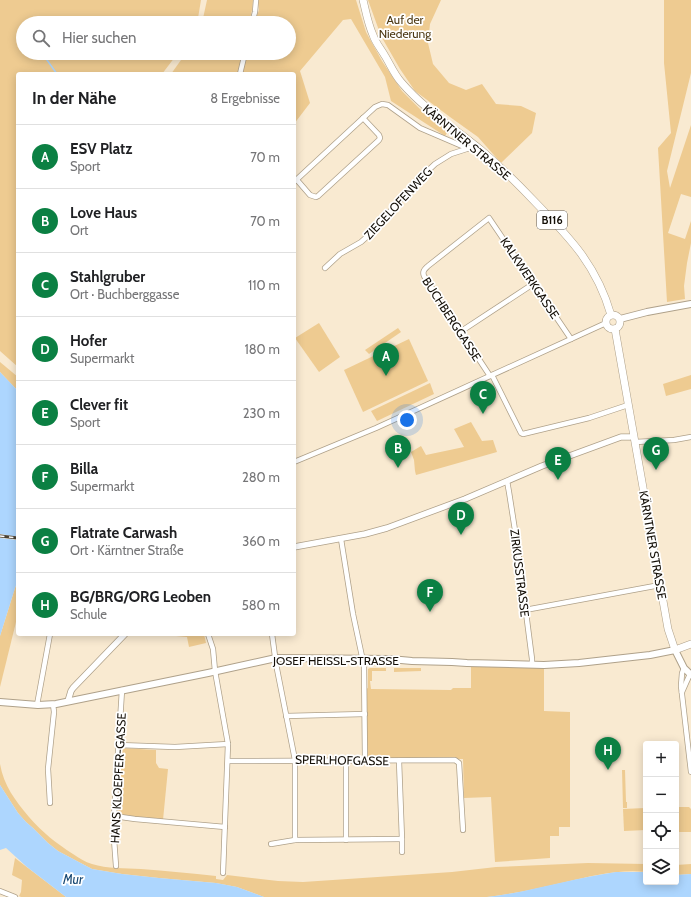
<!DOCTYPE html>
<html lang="de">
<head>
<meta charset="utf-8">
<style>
  :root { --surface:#fff; --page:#f6f6f6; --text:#202124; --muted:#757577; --line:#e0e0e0; --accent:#0b8043 }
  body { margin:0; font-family:Cabin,sans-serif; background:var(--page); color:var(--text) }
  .controls { position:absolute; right:12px; bottom:12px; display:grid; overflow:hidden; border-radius:4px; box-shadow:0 2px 10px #0003 }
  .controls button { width:36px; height:36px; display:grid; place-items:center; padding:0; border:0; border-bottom:1px solid var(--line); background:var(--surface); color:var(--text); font:20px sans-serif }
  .you { position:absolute; left:407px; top:420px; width:14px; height:14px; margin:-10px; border:3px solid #fff; border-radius:50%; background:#1a73e8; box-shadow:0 0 0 6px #1a73e833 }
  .badge { display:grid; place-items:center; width:26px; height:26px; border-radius:50%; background:var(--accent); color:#fff; font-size:13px; font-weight:700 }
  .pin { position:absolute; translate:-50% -33px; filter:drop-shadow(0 1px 2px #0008) }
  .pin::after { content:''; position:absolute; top:21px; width:14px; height:12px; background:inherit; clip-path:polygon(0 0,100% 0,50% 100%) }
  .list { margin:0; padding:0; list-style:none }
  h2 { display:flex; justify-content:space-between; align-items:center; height:52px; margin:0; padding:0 16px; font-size:17px }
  h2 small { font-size:13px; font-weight:400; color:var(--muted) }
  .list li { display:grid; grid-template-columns:26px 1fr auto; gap:12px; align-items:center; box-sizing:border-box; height:64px; padding:0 16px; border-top:1px solid var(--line) }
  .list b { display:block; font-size:15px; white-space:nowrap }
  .list p { margin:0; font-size:13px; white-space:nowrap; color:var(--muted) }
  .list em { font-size:13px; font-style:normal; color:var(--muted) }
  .icon { flex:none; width:22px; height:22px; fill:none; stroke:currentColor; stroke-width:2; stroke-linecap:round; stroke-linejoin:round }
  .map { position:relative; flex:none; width:691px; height:897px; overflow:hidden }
  .search { position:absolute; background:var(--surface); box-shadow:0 2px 10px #0003; left:16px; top:16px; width:280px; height:44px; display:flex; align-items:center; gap:10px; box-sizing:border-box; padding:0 14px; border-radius:22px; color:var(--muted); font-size:15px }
  .panel { position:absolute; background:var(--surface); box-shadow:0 2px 10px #0003; left:16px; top:72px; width:280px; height:564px; border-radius:4px }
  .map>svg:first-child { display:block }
  .green { fill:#eecb91 }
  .water { fill:#add6fe }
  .pier { fill:#f9ead1 }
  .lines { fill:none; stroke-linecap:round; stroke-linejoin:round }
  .stream { stroke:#add6fe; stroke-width:1.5 }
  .minor-casing { stroke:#afa18a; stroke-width:6 }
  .tertiary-casing { stroke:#afa18a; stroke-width:7 }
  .secondary-casing { stroke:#afa18a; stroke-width:8 }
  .primary-casing { stroke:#afa18a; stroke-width:8 }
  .minor { stroke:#fff; stroke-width:4.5 }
  .tertiary { stroke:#fff; stroke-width:5.5 }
  .secondary { stroke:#fff; stroke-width:6 }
  .primary { stroke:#fff; stroke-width:7 }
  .rail-casing { stroke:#494236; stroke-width:3 }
  .rail { stroke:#fff; stroke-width:1.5; stroke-dasharray:4.5; stroke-linecap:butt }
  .labels { text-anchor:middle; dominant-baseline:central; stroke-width:3.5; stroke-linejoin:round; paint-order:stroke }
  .shield { fill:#fff; stroke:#5a5751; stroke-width:1 }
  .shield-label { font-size:11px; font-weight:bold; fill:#140f07 }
  .park-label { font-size:12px; fill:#4d3914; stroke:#fff }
  .street-label { font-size:12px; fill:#140f07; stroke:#fff }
  .water-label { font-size:13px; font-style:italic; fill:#164772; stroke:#fff }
</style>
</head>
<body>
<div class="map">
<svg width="691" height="897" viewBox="0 0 691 897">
  <rect width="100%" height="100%" fill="#f9ead1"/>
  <g class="green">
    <polygon points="0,0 201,0 198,18 196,23 23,23 23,53 178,53 162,74 18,74 18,367 0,351"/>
    <polygon points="207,0 253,0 252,10 249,23 202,23"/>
    <polygon points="258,0 356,0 366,32 382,61 402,91 420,109 449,130 445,136 391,101 385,77 351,19 343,20 300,71 310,103 294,124 294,74 242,74 247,53 289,53 289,23 254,23 259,10"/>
    <polygon points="368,0 441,0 430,24 428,43 433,64 449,83 466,90 482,84 496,104 521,106 536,113 532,133 501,163 478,137 450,117 415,91 400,69 381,36"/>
    <polygon points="664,0 691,0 691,73 667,171 670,188 691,125 691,197 681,194 668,233 685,239 691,221 691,243 687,263 684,286 685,299 667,302 658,148 671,133 664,63"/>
    <polygon points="186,53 243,53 238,74 171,74"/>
    <polygon points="319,323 340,357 319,372 295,338"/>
    <polygon points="398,328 401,332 369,354 365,350"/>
    <polygon points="409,339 428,381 363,412 344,370"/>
    <polygon points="0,362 18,377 18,391 0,372"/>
    <polygon points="691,375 691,389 666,396 663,384"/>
    <polygon points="430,383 434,394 377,421 371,411"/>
    <polygon points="471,422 482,441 493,440 497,452 416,475 415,471 414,460 411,452 421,446 426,455 464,447 454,429"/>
    <polygon points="18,580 18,614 0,687 0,636 15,588"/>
    <polygon points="178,634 204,634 206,643 189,647 187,637 176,636"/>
    <polygon points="471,663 544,665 544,711 570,712 570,827 559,827 559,836 550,836 550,858 495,862 491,797 464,798 463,759 367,758 366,689 368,688 368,669 370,668 386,668 386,671 372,671 372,681 370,681 371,689 451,690 453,688 471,688"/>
    <polygon points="394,668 421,668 421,671 394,672"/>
    <polygon points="122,748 156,750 156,763 159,768 168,769 163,820 118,815"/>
    <path d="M0 764C4 786 15 800 29 817 43 833 56 843 73 854 79 858 85 862 92 864 107 869 125 868 141 869 166 871 191 873 216 876V879L223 880 227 875 278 881 303 882 452 872 496 867 588 863 646 864V872C619 869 592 876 566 882 540 888 513 894 487 897H264L237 887 216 883 159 878 122 874 92 869 58 851 48 843 33 828 26 822 18 813 0 785Z"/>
    <polygon points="622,770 625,770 626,802 627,802 627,808 623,808"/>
    <polygon points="676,807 689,807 691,809 691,832 676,832"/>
    <polygon points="645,808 646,830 624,831 623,809"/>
    <polygon points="15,858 66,897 21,897 19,896 21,892 22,880 12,875"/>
    <polygon points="691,864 691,874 676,875 676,865"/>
  </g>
  <g class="water">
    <polygon points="0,372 18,391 18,580 15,588 0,636"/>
    <polygon points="0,785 18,813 26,822 33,828 48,843 58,851 92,869 122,874 159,878 216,883 237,887 264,897 66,897 27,867 6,848 0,850"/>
    <path d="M616 872H646V882H676V875L691 874V897H487C530 892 573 878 616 872Z"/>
  </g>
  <polygon class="pier" points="0,534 18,537 18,540 0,538"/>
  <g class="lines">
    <polyline class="stream" points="42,53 57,74"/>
    <defs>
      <g id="minor">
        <polyline points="252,23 255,12 256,0"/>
        <polyline points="240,74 245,53"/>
        <polyline points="297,180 310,195 316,197 318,196 379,140 380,138 379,135 363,118"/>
        <polyline points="294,182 375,107 382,104 388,105 420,128 469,149"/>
        <polyline points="325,268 340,254 361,242 370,234 418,180 435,164 451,154 476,146"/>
        <polyline points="460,332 533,284"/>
        <polyline points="492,375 521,433 523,434 589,418 628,405"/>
        <path d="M490 376 424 276C422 271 425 269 428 266L489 218 571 339"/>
        <polyline points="635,442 674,440 691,437"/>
        <polyline points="294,462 376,428 571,339 606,323"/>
        <polyline points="507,481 509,492 517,543 532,659 532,664"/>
        <polyline points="341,539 353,614 364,666 365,760"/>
        <polyline points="525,610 660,585"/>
        <polyline points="208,634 213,649 215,671 228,744 223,873"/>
        <polyline points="272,634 276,664 295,760 295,840"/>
        <polyline points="684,668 682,673 681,686 691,772"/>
        <polyline points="682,692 690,674"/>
        <polyline points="37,705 50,634"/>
        <polyline points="286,716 365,714"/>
        <polyline points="118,745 175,747 228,744"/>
        <polyline points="346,760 346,840"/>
        <polyline points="228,761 455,760 459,763 463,830"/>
        <polyline points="399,761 402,839 402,852"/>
        <polyline points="50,803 48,769 54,712 53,704"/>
        <polyline points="114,816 135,819 225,827"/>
        <polyline points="271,844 295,840 402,839"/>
        <polyline points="116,866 114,839 114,816 122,690"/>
        <polyline points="0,891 15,897"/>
      </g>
      <g id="tertiary">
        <polyline points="294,547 365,534 387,528 465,499 542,466 621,437 630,437 633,436"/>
        <polyline points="68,701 71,691 73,688 125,634"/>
      </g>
      <g id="secondary">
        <polyline points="620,319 647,312 691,304"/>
        <polyline points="0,702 38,705 56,704 208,673 276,658 390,659 412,661 452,662 467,663 544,665 579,663 650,655 675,650 684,668 691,675"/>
      </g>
      <g id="primary">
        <path d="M363 0C366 12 368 24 373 35 375 42 381 49 385 56 390 64 394 74 401 82 424 109 454 128 481 150 501 167 519 185 536 203 571 239 597 266 611 315"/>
        <circle cx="613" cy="322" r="7"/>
        <polyline points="615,329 668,629 675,650 691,644"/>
      </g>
    </defs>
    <use href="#minor" class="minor-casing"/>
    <use href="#tertiary" class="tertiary-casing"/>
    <use href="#secondary" class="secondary-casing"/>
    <use href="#primary" class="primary-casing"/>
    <use href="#minor" class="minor"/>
    <use href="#tertiary" class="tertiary"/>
    <use href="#secondary" class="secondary"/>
    <use href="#primary" class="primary"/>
    <defs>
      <polyline id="rail" points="0,536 18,538"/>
    </defs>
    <use href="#rail" class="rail-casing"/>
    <use href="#rail" class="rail"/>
  </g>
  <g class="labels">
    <rect class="shield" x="537" y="211" width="30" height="18" rx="3"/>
    <g class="shield-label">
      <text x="552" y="220">B116</text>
    </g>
    <g class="park-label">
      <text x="405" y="19">Auf der<tspan x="405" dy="14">Niederung</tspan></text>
    </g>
    <g class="street-label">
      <text transform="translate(467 142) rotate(40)">KÄRNTNER STRASSE</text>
      <text transform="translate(398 203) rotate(-47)">ZIEGELOFENWEG</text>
      <text transform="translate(530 278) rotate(56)">KALKWERKGASSE</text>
      <text transform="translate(452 319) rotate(57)">BUCHBERGGASSE</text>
      <text transform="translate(653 545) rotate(80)">KÄRNTNER STRASSE</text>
      <text transform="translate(520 573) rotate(83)">ZIRKUSSTRASSE</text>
      <text x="336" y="660">JOSEF HEISSL-STRASSE</text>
      <text transform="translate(342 760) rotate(1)">SPERLHOFGASSE</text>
      <text transform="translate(118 778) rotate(-87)">HANS KLOEPFER-GASSE</text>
    </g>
    <g class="water-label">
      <text x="73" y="879">Mur</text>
    </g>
  </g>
</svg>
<div class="controls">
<button>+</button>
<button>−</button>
<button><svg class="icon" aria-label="locate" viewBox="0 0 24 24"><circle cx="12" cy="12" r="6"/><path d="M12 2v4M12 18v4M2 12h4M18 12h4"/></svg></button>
<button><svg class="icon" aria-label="layers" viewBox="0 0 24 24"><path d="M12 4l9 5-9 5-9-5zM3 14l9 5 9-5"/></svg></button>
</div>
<div class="you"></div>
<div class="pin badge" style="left:386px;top:376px">A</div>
<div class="pin badge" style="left:398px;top:468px">B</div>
<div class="pin badge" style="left:483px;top:414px">C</div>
<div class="pin badge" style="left:461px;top:535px">D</div>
<div class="pin badge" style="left:558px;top:480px">E</div>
<div class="pin badge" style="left:430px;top:612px">F</div>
<div class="pin badge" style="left:656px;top:470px">G</div>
<div class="pin badge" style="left:608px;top:770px">H</div>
<div class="search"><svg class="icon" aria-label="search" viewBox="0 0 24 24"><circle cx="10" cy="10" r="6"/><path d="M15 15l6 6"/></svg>Hier suchen</div>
<section class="panel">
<h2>In der Nähe<small>8 Ergebnisse</small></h2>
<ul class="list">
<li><span class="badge">A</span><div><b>ESV Platz</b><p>Sport</p></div><em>70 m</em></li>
<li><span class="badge">B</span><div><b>Love Haus</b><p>Ort</p></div><em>70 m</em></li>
<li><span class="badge">C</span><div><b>Stahlgruber</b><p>Ort · Buchberggasse</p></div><em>110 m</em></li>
<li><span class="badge">D</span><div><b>Hofer</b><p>Supermarkt</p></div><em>180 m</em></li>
<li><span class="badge">E</span><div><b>Clever fit</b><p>Sport</p></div><em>230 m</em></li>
<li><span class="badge">F</span><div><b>Billa</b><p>Supermarkt</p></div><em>280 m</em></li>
<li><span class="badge">G</span><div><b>Flatrate Carwash</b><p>Ort · Kärntner Straße</p></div><em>360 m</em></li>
<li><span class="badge">H</span><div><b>BG/BRG/ORG Leoben</b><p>Schule</p></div><em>580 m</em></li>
</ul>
</section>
</div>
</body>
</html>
